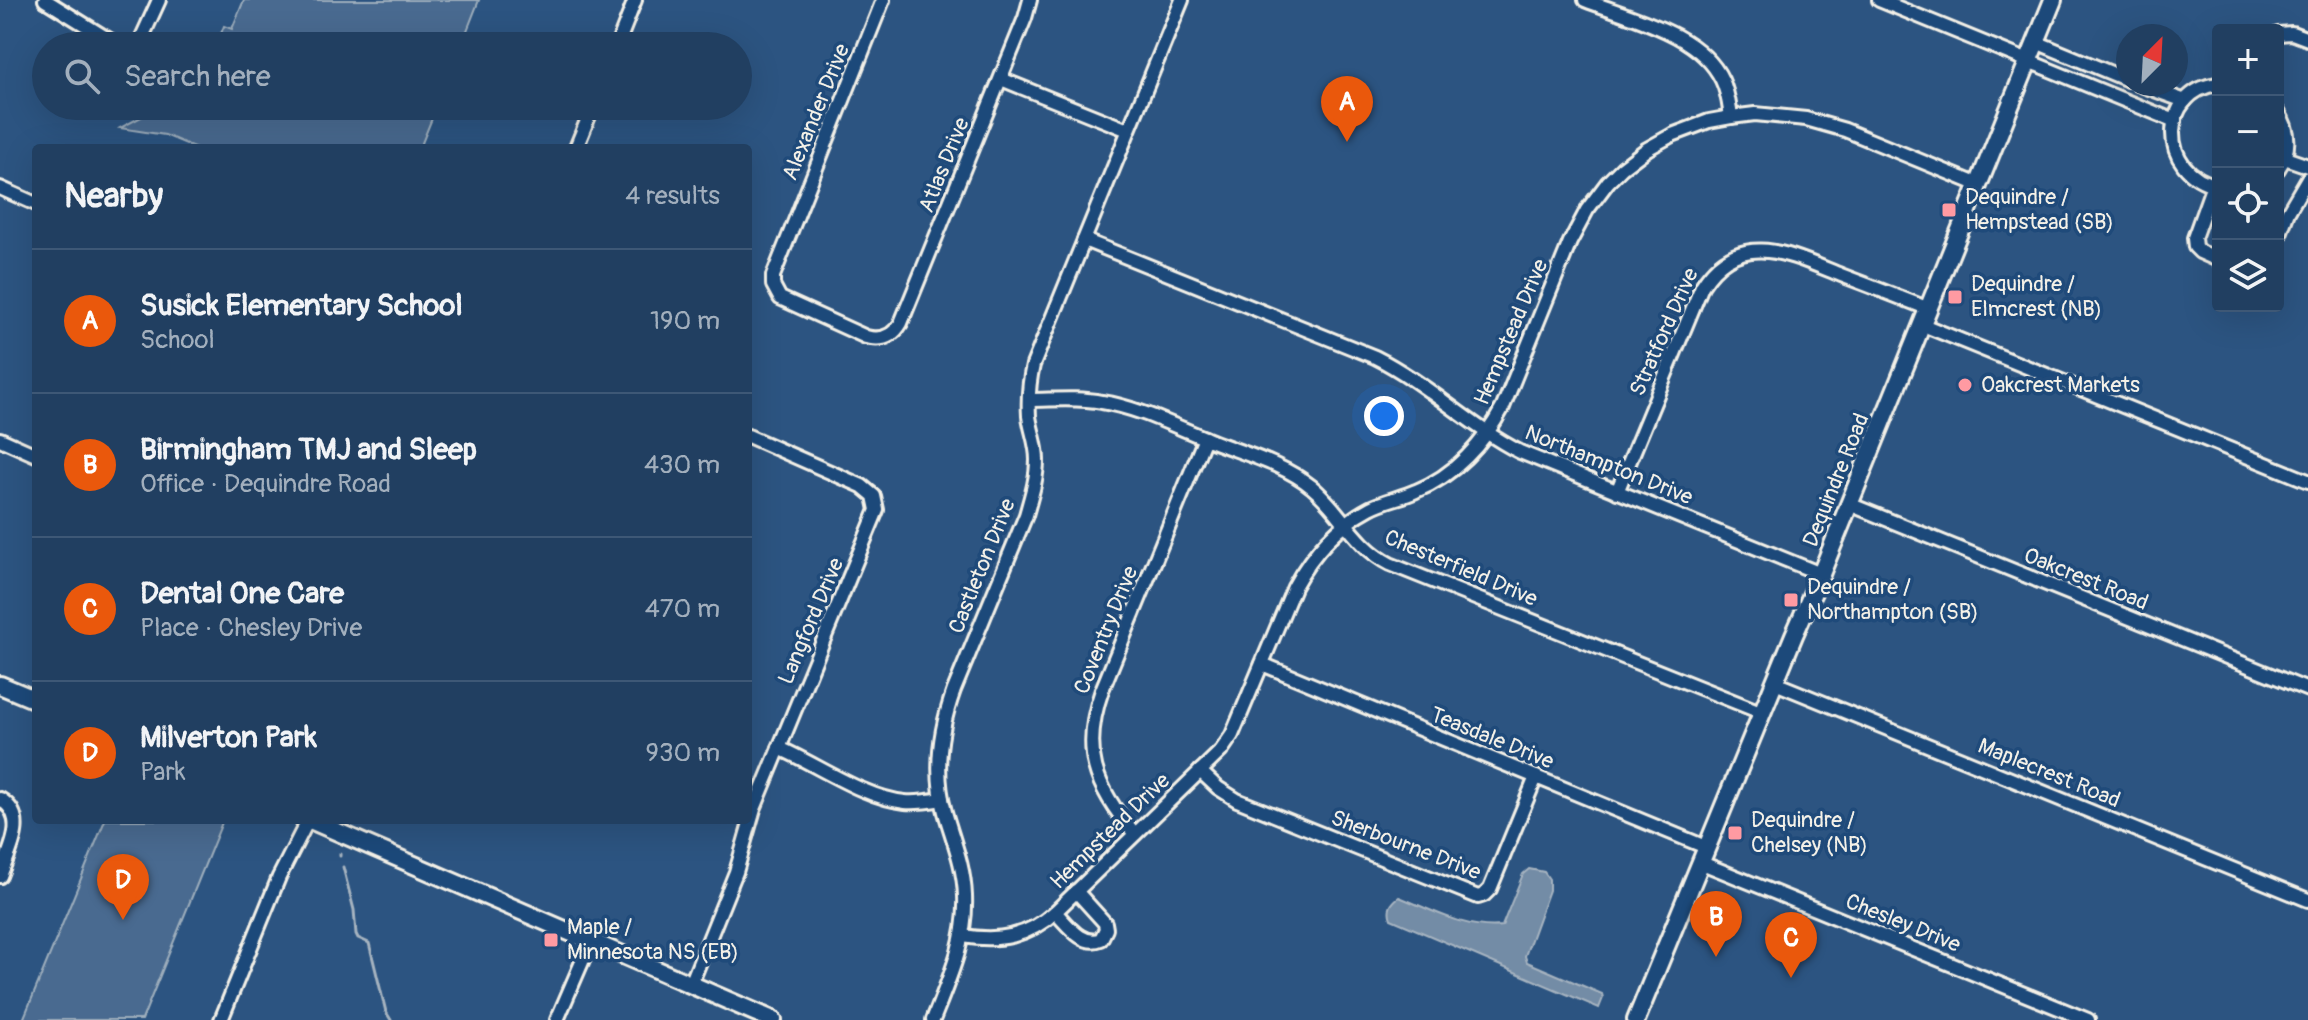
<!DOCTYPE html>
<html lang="en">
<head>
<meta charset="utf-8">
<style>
  :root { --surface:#213f61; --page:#2d4a6a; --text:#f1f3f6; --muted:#a2afbd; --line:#3e5876; --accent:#ea580c }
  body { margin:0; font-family:Pangolin,sans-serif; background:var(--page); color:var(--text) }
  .controls { position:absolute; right:24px; top:24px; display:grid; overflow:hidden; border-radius:8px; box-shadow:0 8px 32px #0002 }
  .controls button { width:72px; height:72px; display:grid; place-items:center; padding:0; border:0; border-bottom:2px solid var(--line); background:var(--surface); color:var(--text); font:40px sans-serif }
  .compass { position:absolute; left:2116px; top:24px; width:72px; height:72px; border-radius:50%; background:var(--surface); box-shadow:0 8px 32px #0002; rotate:24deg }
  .you { position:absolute; left:1384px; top:416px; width:28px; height:28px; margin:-20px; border:6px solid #fff; border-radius:50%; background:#1a73e8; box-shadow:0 0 0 12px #1a73e833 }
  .badge { display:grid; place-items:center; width:52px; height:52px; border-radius:50%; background:var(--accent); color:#fff; font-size:26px; font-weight:700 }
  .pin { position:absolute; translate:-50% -66px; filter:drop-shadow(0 2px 4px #0008) }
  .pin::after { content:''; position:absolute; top:42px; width:28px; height:24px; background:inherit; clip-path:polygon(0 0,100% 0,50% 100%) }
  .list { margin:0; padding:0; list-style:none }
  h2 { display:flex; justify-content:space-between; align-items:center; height:104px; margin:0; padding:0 32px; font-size:34px }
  h2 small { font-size:26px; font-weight:400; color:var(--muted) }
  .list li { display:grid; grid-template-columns:52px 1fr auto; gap:24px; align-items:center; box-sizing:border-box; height:144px; padding:0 32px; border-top:2px solid var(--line) }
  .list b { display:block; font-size:30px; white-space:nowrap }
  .list p { margin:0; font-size:26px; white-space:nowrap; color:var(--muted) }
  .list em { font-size:26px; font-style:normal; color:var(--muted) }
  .icon { flex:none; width:44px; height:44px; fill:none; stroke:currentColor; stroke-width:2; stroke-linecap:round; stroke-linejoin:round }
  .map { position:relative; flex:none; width:2308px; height:1020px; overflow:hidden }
  .search { position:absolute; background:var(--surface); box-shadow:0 8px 32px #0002; left:32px; top:32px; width:720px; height:88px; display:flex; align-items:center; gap:20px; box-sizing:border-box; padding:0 28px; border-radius:44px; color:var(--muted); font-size:30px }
  .panel { position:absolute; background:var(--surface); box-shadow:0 8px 32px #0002; left:32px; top:144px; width:720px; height:680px; border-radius:8px }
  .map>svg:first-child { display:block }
  .green { fill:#496b90; stroke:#9eaebc; stroke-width:2 }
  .water { fill:#738ca6; stroke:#a7b4c0; stroke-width:2 }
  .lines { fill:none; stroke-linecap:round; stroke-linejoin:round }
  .stream { stroke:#a7b4c0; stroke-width:3 }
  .minor-casing { stroke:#f4f1e8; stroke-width:18 }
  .major-casing { stroke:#f4f1e8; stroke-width:22 }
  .minor { stroke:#1f4a7a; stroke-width:12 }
  .major { stroke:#1f4a7a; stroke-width:16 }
  .poi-dot { fill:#ff9aa2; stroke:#1f4a7a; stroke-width:3 }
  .labels { text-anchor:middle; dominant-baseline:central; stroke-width:7; stroke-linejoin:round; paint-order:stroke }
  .street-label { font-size:22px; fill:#f4f1e8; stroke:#1f4a7a }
  .poi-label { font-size:22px; fill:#f4f1e8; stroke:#1f4a7a; text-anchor:start }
</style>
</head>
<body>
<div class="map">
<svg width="2308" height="1020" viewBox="0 0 2308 1020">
  <rect width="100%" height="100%" fill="#2c5481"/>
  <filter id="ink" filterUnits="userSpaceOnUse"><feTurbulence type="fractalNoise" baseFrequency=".0125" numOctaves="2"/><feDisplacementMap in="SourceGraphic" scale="16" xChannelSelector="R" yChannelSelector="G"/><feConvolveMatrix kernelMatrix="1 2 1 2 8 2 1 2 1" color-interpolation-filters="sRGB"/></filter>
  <g filter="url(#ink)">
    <g class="green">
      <polygon points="244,0 479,0 461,46 216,46 224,26 232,29"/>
      <polygon points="162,106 437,106 420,148 196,148 165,135 120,128"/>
      <polygon points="105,820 223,820 142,1020 23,1020"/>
    </g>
    <path class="water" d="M1529 869 1544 872 1549 879V890L1525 956 1527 962 1602 994 1603 998 1599 1008 1391 919C1387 909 1391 903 1399 897 1432 910 1466 930 1502 926L1523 874Z"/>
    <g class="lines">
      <g class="stream">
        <polyline points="340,854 340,856"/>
        <polyline points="343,867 354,910 356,934 358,938 369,943 386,1012 391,1020"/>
      </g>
      <defs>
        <g id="minor">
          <polyline points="45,0 119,46"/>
          <path d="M883 0 773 276V285L780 298 866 337C881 341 893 337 901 323L1025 18 1030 0"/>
          <path d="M1585 0C1631 18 1700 33 1722 80 1728 92 1729 104 1731 117"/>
          <polyline points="1879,0 2175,121"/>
          <polyline points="2278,34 2292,33 2308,39"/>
          <polyline points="2036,42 2128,80"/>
          <polyline points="138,46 159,0"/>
          <polyline points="617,46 635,0"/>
          <polyline points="1001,79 1128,130"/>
          <polyline points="2138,84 2185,101"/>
          <path d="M2218 84C2159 91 2157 173 2218 186"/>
          <path d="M2278 112C2290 130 2291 151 2278 169"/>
          <polyline points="576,148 593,106"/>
          <polyline points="2285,158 2308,166"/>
          <polyline points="2213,185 2194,238 2195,247 2200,252 2218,260"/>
          <polyline points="0,188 36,204"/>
          <polyline points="2278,239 2288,212 2308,178"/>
          <path d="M1084 240 1375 357C1427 383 1469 426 1520 452L1821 574"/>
          <polyline points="1923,325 2308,481"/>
          <path d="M1029 400C1053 400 1078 397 1102 402 1140 408 1176 427 1212 441 1245 454 1284 464 1312 487 1341 511 1355 546 1390 564L1763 713"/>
          <polyline points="0,439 36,455"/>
          <path d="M1617 492 1702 286C1739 227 1791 255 1841 275 1870 286 1899 297 1929 309"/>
          <polyline points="1849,504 2308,690"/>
          <polyline points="1262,664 1708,848"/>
          <polyline points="1775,683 2308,900"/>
          <path d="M779 748C818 765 864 798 905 802 917 803 930 801 942 799"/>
          <polyline points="1200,771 1218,788 1237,800 1478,897 1484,895 1490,889 1536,777"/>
          <path d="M0 799C30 817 9 851 0 876"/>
          <path d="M1135 834C1094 787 1081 750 1102 690L1205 438"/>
          <polyline points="1702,863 2088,1020"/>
          <path d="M1055 912C1068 925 1082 947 1101 939L1106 929 1105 923 1076 891"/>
          <path d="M963 936C999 942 1028 937 1055 912L1221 751 1232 735 1294 587C1312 554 1336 526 1370 508 1385 500 1401 498 1416 491 1454 476 1484 443 1503 407L1570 242 1587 210 1608 182 1622 168 1647 149 1672 135 1709 121 1731 117 1755 114 1806 119 1845 130 1979 185"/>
          <polyline points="691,984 736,872 754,809 877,510 874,496 862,486 748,436"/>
          <polyline points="221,1020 279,877 308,820"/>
          <polyline points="557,1020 591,941"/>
          <path d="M933 1020C949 979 967 940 965 896 964 866 953 840 945 812 934 772 940 729 954 690L1026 515C1031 497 1037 479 1037 460 1037 444 1031 431 1029 416 1028 399 1029 382 1033 365L1182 0"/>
        </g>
        <g id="major">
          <polyline points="0,685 36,700"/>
          <polyline points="310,820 773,1020"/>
          <polyline points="1636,1020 1794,635 1821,574 2053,0"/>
        </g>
      </defs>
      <use href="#minor" class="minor-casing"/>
      <use href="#major" class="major-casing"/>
      <use href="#minor" class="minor"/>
      <use href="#major" class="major"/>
    </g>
  </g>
  <g class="poi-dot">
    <rect x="1941" y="202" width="16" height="16" rx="4"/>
    <rect x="1947" y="289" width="16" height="16" rx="4"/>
    <circle cx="1965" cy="385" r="8"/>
    <rect x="1783" y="592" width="16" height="16" rx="4"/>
    <rect x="1727" y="825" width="16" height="16" rx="4"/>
    <rect x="543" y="932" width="16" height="16" rx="4"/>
  </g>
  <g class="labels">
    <g class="street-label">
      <text transform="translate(816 112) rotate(-68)">Alexander Drive</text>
      <text transform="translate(944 165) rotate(-68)">Atlas Drive</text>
      <text transform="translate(1511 332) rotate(-67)">Hempstead Drive</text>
      <text transform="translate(1664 332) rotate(-66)">Stratford Drive</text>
      <text transform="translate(1609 465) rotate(22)">Northampton Drive</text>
      <text transform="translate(1836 480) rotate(-68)">Dequindre Road</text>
      <text transform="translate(982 566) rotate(-68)">Castleton Drive</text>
      <text transform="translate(1461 568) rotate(23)">Chesterfield Drive</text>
      <text transform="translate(2086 579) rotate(22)">Oakcrest Road</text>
      <text transform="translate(811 621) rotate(-67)">Langford Drive</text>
      <text transform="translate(1106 630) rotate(-68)">Coventry Drive</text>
      <text transform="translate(1492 738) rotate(22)">Teasdale Drive</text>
      <text transform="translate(2049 773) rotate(22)">Maplecrest Road</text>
      <text transform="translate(1110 831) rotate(-44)">Hempstead Drive</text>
      <text transform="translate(1406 845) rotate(21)">Sherbourne Drive</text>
      <text transform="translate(1903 923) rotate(22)">Chesley Drive</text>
    </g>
    <g class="poi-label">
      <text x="1965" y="197">Dequindre /<tspan x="1965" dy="25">Hempstead (SB)</tspan></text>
      <text x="1971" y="284">Dequindre /<tspan x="1971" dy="25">Elmcrest (NB)</tspan></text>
      <text x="1981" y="385">Oakcrest Markets</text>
      <text x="1807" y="587">Dequindre /<tspan x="1807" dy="25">Northampton (SB)</tspan></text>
      <text x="1751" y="820">Dequindre /<tspan x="1751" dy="25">Chelsey (NB)</tspan></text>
      <text x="567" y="927">Maple /<tspan x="567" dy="25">Minnesota NS (EB)</tspan></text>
    </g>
  </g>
</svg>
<div class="controls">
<button>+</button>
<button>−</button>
<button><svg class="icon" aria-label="locate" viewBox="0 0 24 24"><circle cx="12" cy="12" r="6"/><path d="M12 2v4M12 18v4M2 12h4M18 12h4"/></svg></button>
<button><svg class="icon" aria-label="layers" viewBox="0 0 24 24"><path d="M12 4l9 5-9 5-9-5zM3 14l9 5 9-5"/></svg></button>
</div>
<svg class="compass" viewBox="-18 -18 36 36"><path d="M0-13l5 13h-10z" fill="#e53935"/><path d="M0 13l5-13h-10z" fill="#a2afbd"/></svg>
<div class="you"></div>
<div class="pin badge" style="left:1347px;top:142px">A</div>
<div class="pin badge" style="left:1716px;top:957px">B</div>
<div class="pin badge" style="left:1791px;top:978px">C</div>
<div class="pin badge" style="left:123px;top:920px">D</div>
<div class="search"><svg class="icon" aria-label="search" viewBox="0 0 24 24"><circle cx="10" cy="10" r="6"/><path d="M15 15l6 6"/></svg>Search here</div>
<section class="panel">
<h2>Nearby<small>4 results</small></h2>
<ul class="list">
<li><span class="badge">A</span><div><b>Susick Elementary School</b><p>School</p></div><em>190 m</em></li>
<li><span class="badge">B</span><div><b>Birmingham TMJ and Sleep</b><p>Office · Dequindre Road</p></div><em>430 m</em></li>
<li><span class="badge">C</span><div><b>Dental One Care</b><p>Place · Chesley Drive</p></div><em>470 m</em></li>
<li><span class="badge">D</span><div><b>Milverton Park</b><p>Park</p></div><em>930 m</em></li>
</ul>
</section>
</div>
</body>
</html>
